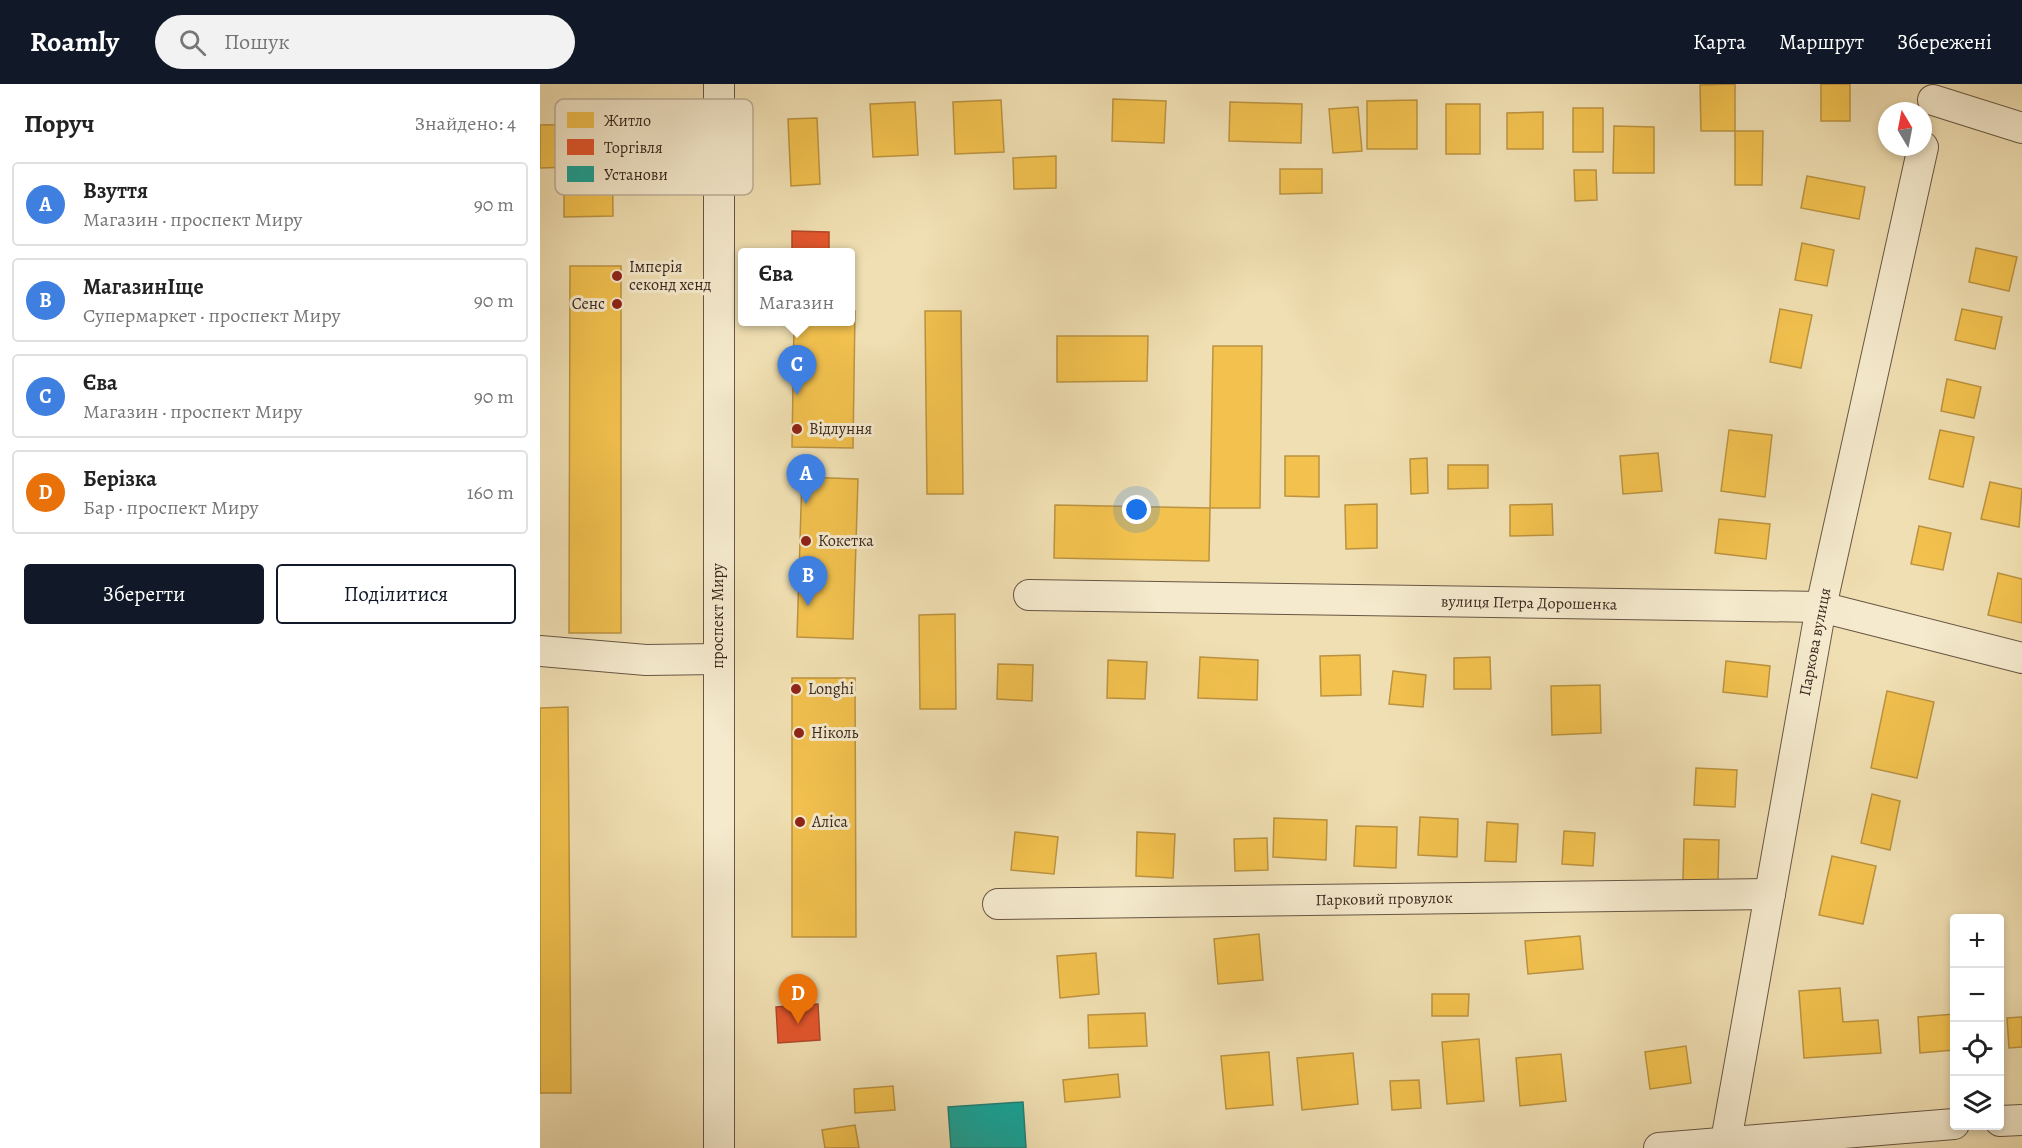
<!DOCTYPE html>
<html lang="uk">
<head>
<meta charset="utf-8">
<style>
  :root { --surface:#fff; --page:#f2f2f2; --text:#222; --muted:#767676; --line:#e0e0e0; --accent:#111827 }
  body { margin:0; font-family:Alegreya,serif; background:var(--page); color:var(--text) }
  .controls { position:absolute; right:18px; bottom:18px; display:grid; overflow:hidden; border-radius:6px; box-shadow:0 3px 9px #0003 }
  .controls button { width:54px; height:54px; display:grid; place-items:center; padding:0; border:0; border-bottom:2px solid var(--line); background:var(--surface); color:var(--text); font:30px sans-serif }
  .compass { position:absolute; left:1338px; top:18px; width:54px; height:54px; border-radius:50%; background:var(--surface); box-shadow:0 3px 9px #0003; rotate:350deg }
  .you { position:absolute; left:597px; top:426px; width:21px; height:21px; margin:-15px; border:4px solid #fff; border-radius:50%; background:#1a73e8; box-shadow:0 0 0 9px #1a73e833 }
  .badge { display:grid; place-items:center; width:39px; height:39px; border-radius:50%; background:var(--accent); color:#fff; font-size:20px; font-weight:700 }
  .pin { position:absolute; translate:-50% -50px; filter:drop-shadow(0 2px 3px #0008) }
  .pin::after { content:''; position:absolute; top:32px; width:21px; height:18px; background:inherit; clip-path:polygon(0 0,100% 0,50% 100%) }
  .popup { position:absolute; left:198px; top:164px; width:117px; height:78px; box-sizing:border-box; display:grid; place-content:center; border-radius:6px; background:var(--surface); filter:drop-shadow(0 2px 4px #0005); font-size:20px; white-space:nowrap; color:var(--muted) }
  .popup b { font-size:22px; color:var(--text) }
  .popup::after { content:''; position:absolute; left:50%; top:100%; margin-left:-12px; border:12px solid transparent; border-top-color:var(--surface) }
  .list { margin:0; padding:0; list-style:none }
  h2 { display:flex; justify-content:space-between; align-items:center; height:78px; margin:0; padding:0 24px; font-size:26px }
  h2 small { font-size:20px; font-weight:400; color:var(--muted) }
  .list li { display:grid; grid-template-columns:39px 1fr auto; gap:18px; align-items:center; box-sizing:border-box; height:84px; margin:0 12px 12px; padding:0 12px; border:2px solid var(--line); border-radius:6px }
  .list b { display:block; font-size:22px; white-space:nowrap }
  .list p { margin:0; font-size:20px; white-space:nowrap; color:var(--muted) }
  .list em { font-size:20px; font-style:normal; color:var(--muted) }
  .actions { display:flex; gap:12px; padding:18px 24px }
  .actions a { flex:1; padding:14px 0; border:2px solid var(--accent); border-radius:6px; text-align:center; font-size:21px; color:var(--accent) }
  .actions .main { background:var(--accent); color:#fff }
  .icon { flex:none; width:33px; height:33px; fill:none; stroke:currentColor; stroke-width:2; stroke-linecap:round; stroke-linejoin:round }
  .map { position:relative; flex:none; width:1482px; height:1064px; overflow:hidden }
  header { display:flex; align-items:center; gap:36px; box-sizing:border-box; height:84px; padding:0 30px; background:var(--accent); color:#fff }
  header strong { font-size:28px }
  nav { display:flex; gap:33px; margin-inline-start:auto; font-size:21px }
  .search { width:420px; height:54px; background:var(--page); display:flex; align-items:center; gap:15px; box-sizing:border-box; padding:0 21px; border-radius:33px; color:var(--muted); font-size:22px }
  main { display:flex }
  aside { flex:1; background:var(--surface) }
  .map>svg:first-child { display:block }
  .homes { fill:#f2c14e; stroke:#bb9340; stroke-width:1.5 }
  .shops { fill:#e4572e; stroke:#b1492a; stroke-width:1.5 }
  .public { fill:#17a398; stroke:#227e74; stroke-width:1.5 }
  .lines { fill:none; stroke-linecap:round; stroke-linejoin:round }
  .minor-casing { stroke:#685644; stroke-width:32 }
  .minor { stroke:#f5eacd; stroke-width:30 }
  .poi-dot { fill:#8f2418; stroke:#f5eacd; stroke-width:2 }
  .labels { text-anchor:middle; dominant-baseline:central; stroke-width:6; stroke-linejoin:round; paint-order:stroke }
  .poi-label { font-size:16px; fill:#3a2820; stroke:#f5eacd; text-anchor:start }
  .street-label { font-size:16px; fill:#3a2820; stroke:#f5eacd }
  .key { fill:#f5eacd; stroke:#bdb099; stroke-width:1.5 }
  .key-label { font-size:16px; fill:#3a2820 }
</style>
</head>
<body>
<header>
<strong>Roamly</strong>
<div class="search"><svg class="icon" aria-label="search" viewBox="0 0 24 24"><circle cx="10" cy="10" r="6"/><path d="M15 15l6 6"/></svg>Пошук</div>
<nav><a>Карта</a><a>Маршрут</a><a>Збережені</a></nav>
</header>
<main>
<aside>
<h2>Поруч<small>Знайдено: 4</small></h2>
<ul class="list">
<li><span class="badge" style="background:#3f7fe0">A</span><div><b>Взуття</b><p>Магазин · проспект Миру</p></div><em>90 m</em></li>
<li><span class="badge" style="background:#3f7fe0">B</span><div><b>МагазинІще</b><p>Супермаркет · проспект Миру</p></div><em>90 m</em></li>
<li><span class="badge" style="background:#3f7fe0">C</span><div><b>Єва</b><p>Магазин · проспект Миру</p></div><em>90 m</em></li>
<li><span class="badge" style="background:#e8710a">D</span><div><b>Берізка</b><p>Бар · проспект Миру</p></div><em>160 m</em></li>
</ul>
<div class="actions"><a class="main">Зберегти</a><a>Поділитися</a></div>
</aside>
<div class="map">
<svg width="1482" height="1064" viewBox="0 0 1482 1064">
  <rect width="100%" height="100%" fill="#f0dfb2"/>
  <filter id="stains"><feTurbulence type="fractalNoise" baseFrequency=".00333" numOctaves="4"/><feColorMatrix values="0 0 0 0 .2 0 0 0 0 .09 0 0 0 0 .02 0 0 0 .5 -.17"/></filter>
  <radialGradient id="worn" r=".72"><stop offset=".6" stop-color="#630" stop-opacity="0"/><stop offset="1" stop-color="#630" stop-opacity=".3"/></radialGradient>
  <g class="homes">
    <polygon points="1195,0 1195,47 1161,47 1160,1"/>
    <rect x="1281" y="0" width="29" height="37"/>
    <polygon points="573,15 626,17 624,59 572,57"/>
    <polygon points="461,16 464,68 415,70 413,18"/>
    <polygon points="877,16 877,65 827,65 827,17"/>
    <polygon points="375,18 378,71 333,73 330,20"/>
    <polygon points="690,18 762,20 761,59 689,57"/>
    <rect x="906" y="20" width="34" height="50"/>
    <polygon points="818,23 822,67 793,69 789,25"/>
    <rect x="1033" y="24" width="30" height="44"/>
    <polygon points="1003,28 1003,65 967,65 967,29"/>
    <polygon points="277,34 280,100 251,102 248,35"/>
    <polygon points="62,40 72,49 73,132 24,133 24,94 31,94 31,83 0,84 0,41"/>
    <polygon points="1074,42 1114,43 1114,89 1073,89"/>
    <polygon points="1195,47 1223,47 1222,101 1195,101"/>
    <polygon points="516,72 516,104 474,105 473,74"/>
    <polygon points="740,85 782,85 782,109 740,110"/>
    <polygon points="1034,86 1056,86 1057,116 1035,117"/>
    <polygon points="1267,92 1325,103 1319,135 1261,124"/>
    <polygon points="1262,159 1294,166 1287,202 1255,196"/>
    <polygon points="1436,164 1477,173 1469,207 1429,198"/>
    <polygon points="30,182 81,182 81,549 29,549"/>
    <polygon points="1240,225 1272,231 1261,284 1230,278"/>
    <polygon points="1422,225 1462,233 1455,265 1415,256"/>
    <polygon points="311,227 315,227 313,364 252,363 254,238 311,238"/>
    <polygon points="385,227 421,227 423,410 387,410"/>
    <polygon points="517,252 608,252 607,297 517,298"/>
    <polygon points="673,262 722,262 720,424 670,424"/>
    <polygon points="1407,295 1441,303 1434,334 1401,327"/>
    <polygon points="1189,346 1232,351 1225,413 1181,407"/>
    <polygon points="1400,346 1434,353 1423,403 1389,395"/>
    <polygon points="1118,369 1122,407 1083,410 1080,372"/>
    <polygon points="745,372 779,372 779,413 745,412"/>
    <polygon points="887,374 888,409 871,410 870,375"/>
    <polygon points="908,381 948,381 948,404 908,405"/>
    <polygon points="262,393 318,395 313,555 257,553"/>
    <polygon points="1450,398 1482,405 1479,443 1441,435"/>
    <polygon points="837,420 837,464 806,465 805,421"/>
    <polygon points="1012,420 1013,451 970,452 970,421"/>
    <polygon points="515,421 670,424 669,477 514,474"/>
    <polygon points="1179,435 1230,440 1226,475 1175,469"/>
    <polygon points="1379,442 1411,449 1403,486 1371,480"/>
    <polygon points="1458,489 1482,495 1482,539 1448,531"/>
    <polygon points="415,530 416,625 380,625 379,531"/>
    <polygon points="820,571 821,611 781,612 780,572"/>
    <polygon points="660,573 718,576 717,616 658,614"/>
    <polygon points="950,573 951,605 914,605 914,574"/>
    <polygon points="568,576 607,578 605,615 567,614"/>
    <polygon points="1186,577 1230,582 1227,613 1183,608"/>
    <polygon points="458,580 493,581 492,617 457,615"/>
    <polygon points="853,587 886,591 883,623 849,620"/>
    <polygon points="252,594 315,594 316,853 252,853"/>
    <polygon points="1060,601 1061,649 1012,651 1011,602"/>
    <polygon points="1347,607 1394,618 1377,694 1331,684"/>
    <polygon points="28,623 31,1009 0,1009 0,624"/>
    <polygon points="1156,684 1197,686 1195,723 1154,721"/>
    <polygon points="1332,710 1360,717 1350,766 1321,759"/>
    <polygon points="880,733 918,735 917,773 878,771"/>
    <polygon points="734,734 787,736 786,776 733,773"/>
    <polygon points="947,738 978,740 976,778 945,777"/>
    <polygon points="816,742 857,743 856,784 814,782"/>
    <polygon points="1024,747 1055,749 1053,782 1022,780"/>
    <polygon points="475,748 518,753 514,790 471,786"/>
    <polygon points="597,748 635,750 633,794 596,792"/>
    <polygon points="727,754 728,786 695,787 694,755"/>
    <polygon points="1144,755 1179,756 1178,797 1143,796"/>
    <polygon points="1292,772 1336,782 1323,840 1279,831"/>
    <polygon points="719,850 723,896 678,900 674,855"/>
    <polygon points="1040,852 1043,885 988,890 985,857"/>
    <polygon points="556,869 559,910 520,914 517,872"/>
    <polygon points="1300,904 1303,938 1338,936 1341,969 1264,974 1259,907"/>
    <polygon points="892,910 929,910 928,932 892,932"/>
    <polygon points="605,929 607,962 549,964 548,931"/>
    <polygon points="1414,930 1414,966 1380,969 1378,933"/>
    <polygon points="1482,933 1482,963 1469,964 1467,934"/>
    <polygon points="939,955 944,1017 907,1020 902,958"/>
    <polygon points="1146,962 1151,999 1110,1005 1105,968"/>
    <polygon points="729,968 733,1021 686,1025 681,972"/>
    <polygon points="813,969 818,1020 762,1026 757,974"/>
    <polygon points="1021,970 1026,1017 980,1022 976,974"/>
    <polygon points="578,990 580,1013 525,1018 523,996"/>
    <polygon points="879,996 881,1024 852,1026 850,997"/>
    <polygon points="353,1002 355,1026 315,1029 314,1005"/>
    <polygon points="315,1041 319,1064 285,1064 282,1046"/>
  </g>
  <g class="shops">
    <polygon points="252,147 289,148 289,168 252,168"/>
    <polygon points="278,920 280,956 238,959 236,923"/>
  </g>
  <polygon class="public" points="483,1018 486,1064 411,1064 408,1023"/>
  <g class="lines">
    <defs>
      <g id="minor">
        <polyline points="179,0 179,1064"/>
        <polyline points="1393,16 1482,44"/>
        <polyline points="489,511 1281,523 1482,574"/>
        <polyline points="0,567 106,576 178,575"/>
        <polyline points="458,820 1230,810"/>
        <polyline points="1460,1037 1482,1036"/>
        <polyline points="1186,1057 1281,523 1383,63"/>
        <polyline points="1119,1064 1414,1040"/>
      </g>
    </defs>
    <use href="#minor" class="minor-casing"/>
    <use href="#minor" class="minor"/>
  </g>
  <g class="poi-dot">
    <circle cx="77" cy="192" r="6"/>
    <circle cx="77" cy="220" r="6"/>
    <circle cx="257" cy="345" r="6"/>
    <circle cx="266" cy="457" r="6"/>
    <circle cx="256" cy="605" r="6"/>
    <circle cx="259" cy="649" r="6"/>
    <circle cx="260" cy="738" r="6"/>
  </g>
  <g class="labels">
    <g class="poi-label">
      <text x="89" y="183">Імперія<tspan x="89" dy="18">секонд хенд</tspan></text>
      <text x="65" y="220" text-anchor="end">Сенс</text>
      <text x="269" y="345">Відлуння</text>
      <text x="278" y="457">Кокетка</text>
      <text x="268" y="605">Longhi</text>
      <text x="271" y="649">Ніколь</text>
      <text x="272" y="738">Аліса</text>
    </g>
    <g class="street-label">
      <text transform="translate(989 519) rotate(1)">вулиця Петра Дорошенка</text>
      <text transform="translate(178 532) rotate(-90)">проспект Миру</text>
      <text transform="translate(1275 558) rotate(-79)">Паркова вулиця</text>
      <text transform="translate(844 815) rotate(-1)">Парковий провулок</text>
    </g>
  </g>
  <rect x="15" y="15" width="198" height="96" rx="9" class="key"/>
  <rect x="27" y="28" width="27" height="16" fill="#f2c14e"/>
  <rect x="27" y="55" width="27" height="16" fill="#e4572e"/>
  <rect x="27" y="82" width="27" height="16" fill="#17a398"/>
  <g class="key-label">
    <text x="64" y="42">Житло</text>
    <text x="64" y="69">Торгівля</text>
    <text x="64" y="96">Установи</text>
  </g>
  <rect width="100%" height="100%" filter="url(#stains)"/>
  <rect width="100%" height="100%" fill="url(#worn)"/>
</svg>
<div class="controls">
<button>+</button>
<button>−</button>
<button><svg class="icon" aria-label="locate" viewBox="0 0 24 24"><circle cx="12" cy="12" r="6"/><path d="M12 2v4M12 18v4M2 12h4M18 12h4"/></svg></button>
<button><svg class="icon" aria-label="layers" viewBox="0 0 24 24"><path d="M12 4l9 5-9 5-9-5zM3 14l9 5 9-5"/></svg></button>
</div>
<svg class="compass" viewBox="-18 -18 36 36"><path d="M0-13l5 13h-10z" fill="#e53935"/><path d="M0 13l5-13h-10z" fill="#767676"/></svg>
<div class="you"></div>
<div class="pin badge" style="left:266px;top:420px;background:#3f7fe0">A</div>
<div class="pin badge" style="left:268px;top:522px;background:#3f7fe0">B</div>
<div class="pin badge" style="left:257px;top:311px;background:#3f7fe0">C</div>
<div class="popup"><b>Єва</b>Магазин</div>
<div class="pin badge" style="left:258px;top:940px;background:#e8710a">D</div>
</div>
</main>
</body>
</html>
